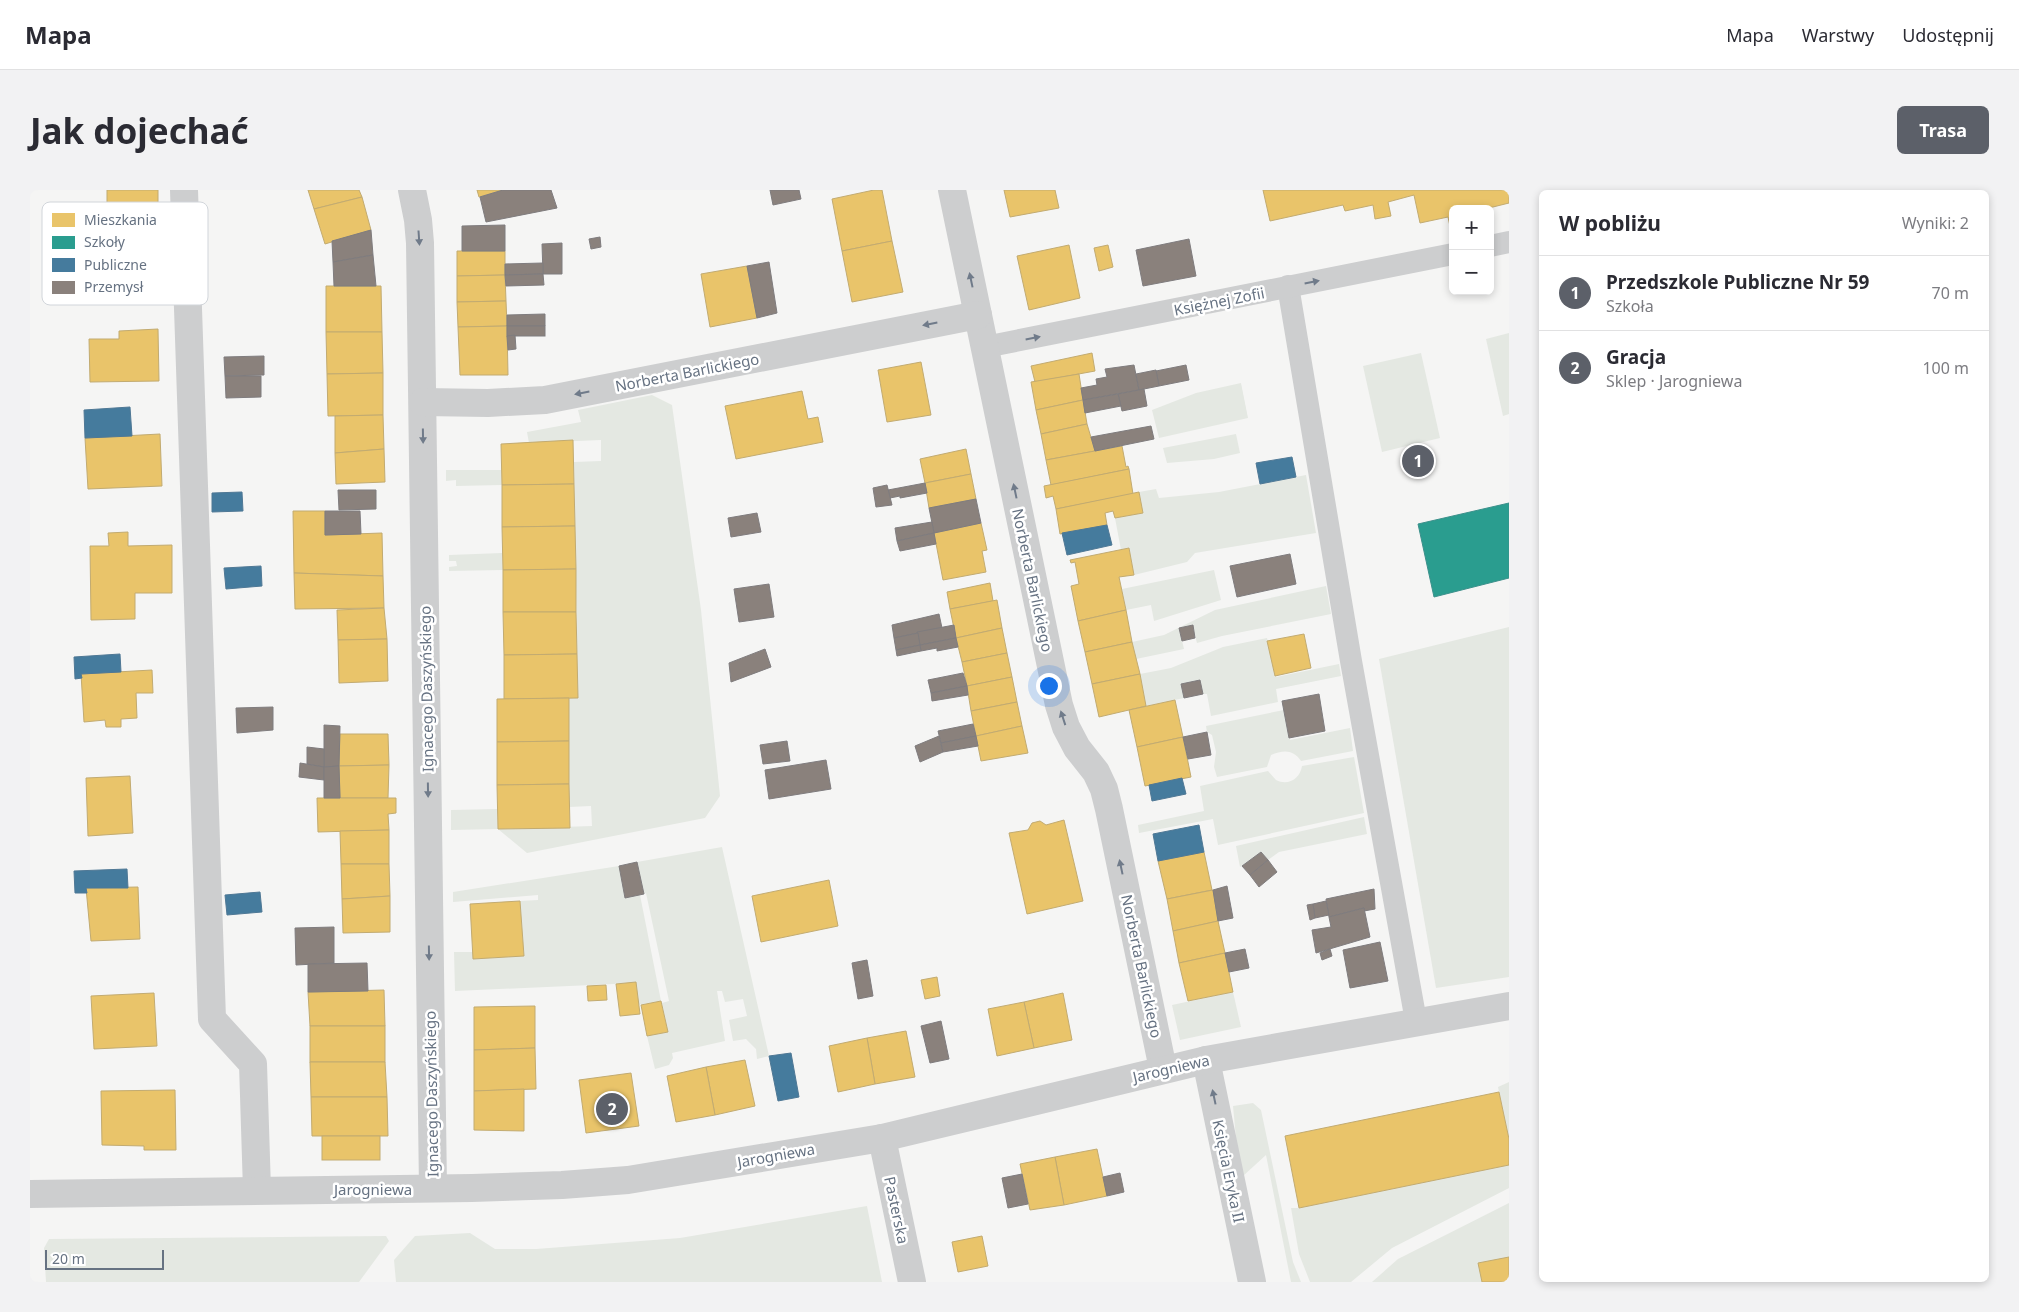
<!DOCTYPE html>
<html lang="pl">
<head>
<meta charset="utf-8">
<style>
  :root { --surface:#fff; --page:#f2f2f3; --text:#2b2b33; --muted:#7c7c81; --line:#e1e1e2; --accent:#5c6069 }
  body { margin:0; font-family:"Noto Sans",sans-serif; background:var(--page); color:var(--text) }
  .controls { position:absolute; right:15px; top:15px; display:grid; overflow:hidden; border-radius:8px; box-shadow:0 2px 8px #0003 }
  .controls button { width:45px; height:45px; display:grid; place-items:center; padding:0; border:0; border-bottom:1px solid var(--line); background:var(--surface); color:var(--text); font:25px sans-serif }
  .scale { position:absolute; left:15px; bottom:12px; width:119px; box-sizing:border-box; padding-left:5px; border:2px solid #667282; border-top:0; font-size:14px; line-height:18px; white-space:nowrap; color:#667282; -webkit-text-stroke:4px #fff; paint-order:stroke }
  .you { position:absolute; left:1018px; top:495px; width:18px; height:18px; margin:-12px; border:4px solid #fff; border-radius:50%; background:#1a73e8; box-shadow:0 0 0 8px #1a73e833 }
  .badge { display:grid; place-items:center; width:32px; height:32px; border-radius:50%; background:var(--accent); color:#fff; font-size:16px; font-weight:700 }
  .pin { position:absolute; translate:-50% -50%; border:2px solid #fff; box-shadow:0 1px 5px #0006 }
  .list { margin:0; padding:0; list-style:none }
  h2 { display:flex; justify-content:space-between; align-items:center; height:65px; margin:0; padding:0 20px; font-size:21px }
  h2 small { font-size:16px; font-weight:400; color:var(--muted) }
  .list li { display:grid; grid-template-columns:32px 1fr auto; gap:15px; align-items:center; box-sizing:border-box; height:75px; padding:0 20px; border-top:1px solid var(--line) }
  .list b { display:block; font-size:19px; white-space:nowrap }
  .list p { margin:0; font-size:16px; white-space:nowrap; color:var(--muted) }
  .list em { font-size:16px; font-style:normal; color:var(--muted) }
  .map { position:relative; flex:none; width:1479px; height:1092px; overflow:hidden; border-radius:8px }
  header { display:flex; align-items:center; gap:30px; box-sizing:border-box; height:70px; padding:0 25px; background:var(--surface); border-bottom:1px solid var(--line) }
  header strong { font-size:24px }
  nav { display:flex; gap:28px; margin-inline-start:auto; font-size:18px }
  .intro { display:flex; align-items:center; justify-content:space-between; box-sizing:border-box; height:120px; padding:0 30px }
  h1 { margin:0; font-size:35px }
  .button { padding:12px 22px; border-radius:8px; background:var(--accent); color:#fff; font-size:18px; font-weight:700 }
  main { display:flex; gap:30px; padding:0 30px }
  aside { flex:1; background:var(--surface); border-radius:8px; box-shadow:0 2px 8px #0003 }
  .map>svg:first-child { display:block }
  .green { fill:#e4e8e2 }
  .homes { fill:#e9c46a; stroke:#c2ab71 }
  .schools { fill:#2a9d8f; stroke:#3c908b }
  .public { fill:#457b9d; stroke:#4f7895 }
  .industry { fill:#8a817c; stroke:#7f7c7e }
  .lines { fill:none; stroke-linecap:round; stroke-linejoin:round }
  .lane { stroke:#cdcecf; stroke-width:22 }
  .street { stroke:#cdcecf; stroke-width:28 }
  .oneway { fill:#707b8a }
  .labels { text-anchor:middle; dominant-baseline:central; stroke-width:5; stroke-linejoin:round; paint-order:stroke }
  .street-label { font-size:15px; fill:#667282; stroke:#fff }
  .key { fill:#fff; stroke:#d1d5da; stroke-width:1 }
  .key-label { font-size:14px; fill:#667282 }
</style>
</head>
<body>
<header>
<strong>Mapa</strong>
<nav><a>Mapa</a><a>Warstwy</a><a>Udostępnij</a></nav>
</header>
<div class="intro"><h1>Jak dojechać</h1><a class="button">Trasa</a></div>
<main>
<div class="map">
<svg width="1479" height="1092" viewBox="0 0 1479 1092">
  <rect width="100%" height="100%" fill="#f5f5f4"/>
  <g class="green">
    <polygon points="1479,143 1479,224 1473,226 1456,149"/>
    <polygon points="1391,163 1410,248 1352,262 1333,176"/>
    <polygon points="1211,193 1218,228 1129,248 1122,220 1166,203"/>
    <polygon points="622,205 642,215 671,420 690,606 675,628 497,663 468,639 421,640 421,620 467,619 468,639 562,636 561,616 539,617 539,508 548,508 544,272 571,271 571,250 499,253 497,242 551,232 548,220"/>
    <polygon points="1206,244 1210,263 1184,269 1137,273 1133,258"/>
    <polygon points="416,280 471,280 472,295 426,296 426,290 416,291"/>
    <polygon points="1276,285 1286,343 1165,363 1157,372 1104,385 1099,358 1091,360 1085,328 1113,323 1109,302 1126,299 1129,308 1189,302"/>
    <polygon points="472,363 473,380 419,381 419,377 427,376 426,371 419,371 419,365"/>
    <polygon points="1184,380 1191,410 1124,431 1121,415 1096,420 1092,399"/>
    <polygon points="1296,396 1301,424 1192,446 1167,453 1162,435 1149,438 1154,459 1106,469 1102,452 1134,445 1185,420"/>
    <polygon points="1479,437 1479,787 1406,798 1349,469"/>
    <polygon points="1237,448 1246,487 1309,474 1311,486 1246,499 1248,512 1181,526 1177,504 1173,504 1170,490 1154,508 1116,516 1110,484 1141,478 1193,457"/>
    <path d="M1254 520 1260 550 1320 538 1323 561 1271 571C1263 559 1253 560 1241 565L1237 577 1187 587 1184 577 1186 562 1182 545 1177 542 1176 536Z"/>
    <path d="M1324 567 1334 623 1188 655 1183 629 1109 643 1108 635 1174 621 1170 596 1238 581 1246 590C1258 596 1270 589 1272 576Z"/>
    <polygon points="1334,627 1337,644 1249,662 1238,670 1231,662 1210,677 1206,656"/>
    <polygon points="692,657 739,866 727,869 726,859 716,849 703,851 699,830 717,826 713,809 695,812 692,801 687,801 695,851 642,863 643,868 639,875 625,879 617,846 638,842 632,813 639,811 616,703 614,704 607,672"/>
    <polygon points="589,676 595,707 610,705 631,811 608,815 606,793 425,801 424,762 443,762 443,769 494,766 490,711 508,710 508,705 423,712 423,702"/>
    <polygon points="1203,802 1211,837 1150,850 1142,815"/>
    <polygon points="1479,892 1479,949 1468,897"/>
    <polygon points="1223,913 1231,920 1263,1072 1271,1092 1261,1092 1236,965 1213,986 1206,948 1203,916"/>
    <polygon points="1479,975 1479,998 1362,1058 1321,1092 1280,1092 1269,1064 1261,1018 1269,1018"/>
    <polygon points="1479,1013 1479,1067 1452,1092 1342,1092 1368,1069"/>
    <polygon points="837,1016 852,1092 366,1092 364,1070 385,1046 440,1043 465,1059 506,1059 650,1048"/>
    <polygon points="356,1046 359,1051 329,1092 16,1092 14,1058 19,1049"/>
  </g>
  <g class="homes">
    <rect x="77" y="0" width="51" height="18"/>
    <polygon points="278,0 329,0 332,7 284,19"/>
    <polygon points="447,0 473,0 449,7"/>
    <polygon points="844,0 852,0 862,51 812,61 802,9"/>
    <polygon points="974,0 1025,0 1029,18 980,27"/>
    <polygon points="1233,0 1479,0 1479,13 1455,19 1423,19 1423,40 1421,41 1418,27 1390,33 1384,5 1358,12 1361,26 1345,29 1343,15 1315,21 1313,15 1240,31"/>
    <polygon points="332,7 341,40 295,54 284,19"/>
    <polygon points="862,51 873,102 822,112 812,61"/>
    <polygon points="1039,55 1050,108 999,120 987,66"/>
    <polygon points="1078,55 1083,77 1069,81 1064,58"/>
    <polygon points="427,61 475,61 475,85 427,86"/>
    <polygon points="717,76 727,128 680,137 671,84"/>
    <polygon points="475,85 476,111 427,112 427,86"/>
    <polygon points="296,96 351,96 352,142 296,142"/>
    <polygon points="476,111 477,136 428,137 427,112"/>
    <polygon points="477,136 478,185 430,185 428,137"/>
    <polygon points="128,139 129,191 60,192 59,149 89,149 89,141"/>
    <polygon points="296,142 352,142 353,183 297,184"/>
    <polygon points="1062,163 1065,181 1005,192 1001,176"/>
    <polygon points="891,172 901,225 857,232 848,180"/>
    <polygon points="353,183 353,225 298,226 297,184"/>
    <polygon points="1049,184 1053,210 1006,220 1001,192"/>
    <polygon points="772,201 778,229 788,227 793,252 706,269 695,216"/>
    <polygon points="1053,210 1057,234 1011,244 1006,220"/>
    <polygon points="353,225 354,259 305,263 305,226"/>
    <polygon points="1057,234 1065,261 1016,270 1011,244"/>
    <polygon points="130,244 132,296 58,299 55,248"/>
    <polygon points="543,250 544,294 472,295 471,254"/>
    <polygon points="1092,256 1096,277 1098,276 1099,279 1021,295 1016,270"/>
    <polygon points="354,259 355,292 306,294 305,263"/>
    <polygon points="936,259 941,284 895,293 890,269"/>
    <polygon points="1099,279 1103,304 1026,319 1023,306 1016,308 1014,296"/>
    <polygon points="941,284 946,309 899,318 895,293"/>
    <polygon points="544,294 545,336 472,337 472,295"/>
    <polygon points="1109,302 1113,323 1085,328 1083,321 1075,323 1077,335 1030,344 1026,319"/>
    <polygon points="263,321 295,321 295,345 352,343 353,386 264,383"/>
    <polygon points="951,333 957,360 952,361 956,382 913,390 904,343"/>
    <polygon points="545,336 546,379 473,380 472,337"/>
    <polygon points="98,342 98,356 142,355 142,403 105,403 105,429 61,430 60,356 79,356 78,343"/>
    <polygon points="1099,358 1104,385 1089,387 1096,420 1048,431 1041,396 1049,394 1045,372 1041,373 1040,370"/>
    <polygon points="546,379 546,422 473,422 473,380"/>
    <polygon points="264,383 353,386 354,418 265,419"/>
    <polygon points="960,393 963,411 920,419 917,402"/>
    <polygon points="967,410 972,438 926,448 920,419"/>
    <polygon points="354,418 357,449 308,450 307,420"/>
    <polygon points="1096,420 1102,452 1055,462 1048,431"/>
    <polygon points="473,422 546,422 547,464 474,465"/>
    <polygon points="972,438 977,463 932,472 926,448"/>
    <polygon points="1274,444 1281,478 1245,486 1237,451"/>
    <polygon points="357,449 358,491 309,493 308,450"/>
    <polygon points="1102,452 1110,484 1062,494 1055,462"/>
    <polygon points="977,463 982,487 937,496 932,472"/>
    <polygon points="547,464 548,508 474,509 474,465"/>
    <polygon points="122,480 123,503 106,503 107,528 91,529 91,537 76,537 75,530 54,532 51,484"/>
    <polygon points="1110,484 1116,516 1069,527 1062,494"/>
    <polygon points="982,487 987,512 941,521 937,496"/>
    <polygon points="539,508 539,551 467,552 467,509"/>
    <polygon points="1145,510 1153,547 1107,557 1099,520"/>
    <polygon points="987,512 992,536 946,546 941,521"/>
    <polygon points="992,536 998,563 951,571 946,546"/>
    <polygon points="310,544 358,544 359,575 309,576"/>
    <polygon points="1153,547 1161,587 1115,596 1107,557"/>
    <polygon points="539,551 539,594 467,595 467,552"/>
    <polygon points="359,575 358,608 310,608 309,576"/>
    <polygon points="100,586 103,643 58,646 56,588"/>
    <polygon points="539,594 540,638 468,639 467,595"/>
    <polygon points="287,608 366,608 366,623 358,624 359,640 288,642"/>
    <polygon points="1034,630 1053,711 997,724 979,643 998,640 1002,633 1010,631 1016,635"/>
    <polygon points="359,640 359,674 311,674 310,641"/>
    <polygon points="1174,662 1182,700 1137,709 1128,671"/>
    <polygon points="311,674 359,674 360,706 312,709"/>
    <polygon points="799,690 808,736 731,752 722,706"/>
    <polygon points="108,697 110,749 61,751 56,698"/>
    <polygon points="1183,700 1188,731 1143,741 1137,709"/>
    <polygon points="360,706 360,742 313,743 312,709"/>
    <polygon points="490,711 494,766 443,769 440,714"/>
    <polygon points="1188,731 1195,763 1149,773 1143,741"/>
    <polygon points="1195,763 1203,802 1158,811 1149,773"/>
    <polygon points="907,787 910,806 895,809 891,790"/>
    <polygon points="606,792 610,824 590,826 586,794"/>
    <polygon points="576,795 577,810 558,811 557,796"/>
    <polygon points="354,800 355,836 280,836 278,802"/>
    <polygon points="124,803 127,856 64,859 61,806"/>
    <polygon points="1033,803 1042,850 1004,858 994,812"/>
    <polygon points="631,811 638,842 617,846 611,815"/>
    <polygon points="994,812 1004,858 967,866 958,819"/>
    <polygon points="505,816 505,858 444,860 444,817"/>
    <rect x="280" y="836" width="75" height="36"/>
    <polygon points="876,841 885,887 845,894 837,848"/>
    <polygon points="837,848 845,894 808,902 799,856"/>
    <polygon points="505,858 506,899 444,901 444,860"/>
    <polygon points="715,870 725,916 685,925 676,877"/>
    <polygon points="280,872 355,872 357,907 281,907"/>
    <polygon points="676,877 685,925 646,932 637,886"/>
    <polygon points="601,883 609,936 556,943 549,890"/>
    <polygon points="494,899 494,941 444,940 444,901"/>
    <polygon points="145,900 146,960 114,960 114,956 72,955 71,901"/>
    <polygon points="1469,902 1479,949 1479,975 1269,1018 1255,946"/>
    <polygon points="281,907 357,907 358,946 282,946"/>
    <rect x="292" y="946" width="58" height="24"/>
    <polygon points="1067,959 1077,1006 1034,1015 1025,967"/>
    <polygon points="1025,967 1034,1015 1000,1020 990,974"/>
    <polygon points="952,1046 958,1076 928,1082 922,1052"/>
    <polygon points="1479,1067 1479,1092 1452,1092 1448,1073"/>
  </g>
  <polygon class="schools" points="1479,313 1479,388 1404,407 1388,334"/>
  <g class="public">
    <polygon points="100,217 102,246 55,248 54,220"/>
    <polygon points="1262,267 1266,287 1230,294 1226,273"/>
    <polygon points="212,302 213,321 182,322 182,303"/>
    <polygon points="1077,335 1082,355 1037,365 1032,343"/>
    <polygon points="231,376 232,396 196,399 194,378"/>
    <polygon points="90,464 91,482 51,484 52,488 45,489 44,467"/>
    <polygon points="1152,588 1156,604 1122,611 1119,595"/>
    <polygon points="1169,635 1174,662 1128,671 1123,644"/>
    <polygon points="97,679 98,698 56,698 57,703 45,703 44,681"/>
    <polygon points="230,702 232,722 197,725 195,705"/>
    <polygon points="761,863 769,907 748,911 739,866"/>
  </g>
  <g class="industry">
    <polygon points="473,0 521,0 527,18 456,32 450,7"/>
    <polygon points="740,0 769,0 771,9 743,15"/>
    <polygon points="475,35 475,61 432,61 432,36"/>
    <polygon points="341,40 343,65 303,72 302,51"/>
    <polygon points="570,47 571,57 561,59 559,49"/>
    <polygon points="1159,49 1166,86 1113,96 1106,60"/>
    <polygon points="532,53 532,84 513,84 512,54"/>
    <polygon points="343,65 346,96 304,96 303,72"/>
    <polygon points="739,72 747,123 727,128 717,76"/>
    <polygon points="513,73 513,84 475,85 475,74"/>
    <polygon points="513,84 514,95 476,96 475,85"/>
    <polygon points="515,124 515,136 477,136 477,125"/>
    <rect x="477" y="136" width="38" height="10"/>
    <polygon points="485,145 486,159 478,160 477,146"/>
    <polygon points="234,166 234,185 195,186 194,167"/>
    <polygon points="1104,175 1109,200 1053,210 1051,198 1067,195 1066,189 1077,187 1075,179"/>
    <polygon points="1156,175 1159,190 1129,196 1126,181"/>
    <polygon points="1126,180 1129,196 1109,200 1106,184"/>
    <polygon points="195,186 231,186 231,207 196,208"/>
    <polygon points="1114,199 1117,216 1092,221 1088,204"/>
    <polygon points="1088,204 1091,216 1055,223 1053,210"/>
    <polygon points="1121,236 1124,249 1065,261 1061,247"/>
    <polygon points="895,293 897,303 870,308 870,306 860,308 858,300"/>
    <polygon points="857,295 862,315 846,317 843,298"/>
    <polygon points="308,300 346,300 346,319 309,320"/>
    <polygon points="946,309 951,333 904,343 899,318"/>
    <polygon points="295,321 330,321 331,344 295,345"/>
    <polygon points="727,323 731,342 701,347 698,328"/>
    <polygon points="902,332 904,343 867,351 865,338"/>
    <polygon points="904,343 906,354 870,361 867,351"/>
    <polygon points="1260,364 1266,394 1207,407 1200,376"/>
    <polygon points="739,394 744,427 709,432 704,399"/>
    <polygon points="909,424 912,438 864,448 862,435"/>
    <polygon points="924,435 926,448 890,455 887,442"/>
    <polygon points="1163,435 1165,448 1152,451 1149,438"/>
    <polygon points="888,443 890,455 866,460 864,448"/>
    <polygon points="926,448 928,457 907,461 907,458 891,461 890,455"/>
    <polygon points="890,455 891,461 867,466 866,460"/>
    <polygon points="735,459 741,477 701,492 699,473"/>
    <polygon points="933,483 937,496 901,503 898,490"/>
    <polygon points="1170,490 1173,504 1154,508 1151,494"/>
    <polygon points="937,496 938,505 902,511 901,503"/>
    <polygon points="1289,504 1295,541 1259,548 1252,511"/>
    <polygon points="243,517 243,540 207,543 206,518"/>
    <polygon points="943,534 946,546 911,553 908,541"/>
    <polygon points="294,535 310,536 309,576 294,577"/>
    <polygon points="1177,542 1181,565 1158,569 1153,547"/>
    <polygon points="909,546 913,562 890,572 885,556"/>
    <polygon points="946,546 948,556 913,562 911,553"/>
    <polygon points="757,551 760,571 733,574 730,555"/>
    <polygon points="277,557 294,559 294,577 277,574"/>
    <polygon points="796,570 801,599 739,609 735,580"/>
    <polygon points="270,573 294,577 294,590 269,587"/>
    <polygon points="309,576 310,608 294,608 294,577"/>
    <polygon points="1231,662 1238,670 1220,685 1212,676"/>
    <polygon points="1238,670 1247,682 1229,697 1220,685"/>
    <polygon points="607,672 614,704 595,708 589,676"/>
    <polygon points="1197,696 1203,728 1188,731 1183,700"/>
    <polygon points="1344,699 1345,719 1334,721 1334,718 1299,727 1296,709"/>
    <polygon points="1296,711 1299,725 1285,728 1283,714"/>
    <polygon points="1283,714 1285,728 1280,730 1277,715"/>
    <polygon points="1334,718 1340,747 1286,763 1282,740 1301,737 1299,727"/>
    <polygon points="304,737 304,773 266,775 265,738"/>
    <polygon points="1350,752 1358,791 1320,798 1313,760"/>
    <polygon points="1215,759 1219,778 1199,782 1195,763"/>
    <polygon points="1300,759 1302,766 1292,770 1290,763"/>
    <polygon points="837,770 843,806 828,809 822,773"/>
    <polygon points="337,773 338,801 278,802 278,774"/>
    <polygon points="911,831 919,869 900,873 891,836"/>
    <polygon points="1090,983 1094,1002 1077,1006 1073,987"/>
    <polygon points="992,984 998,1014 978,1018 972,988"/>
  </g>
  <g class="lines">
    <g class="lane">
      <polyline points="1460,56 1479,52"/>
      <polyline points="1258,96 1321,471 1386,831"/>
      <polyline points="955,157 1423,64"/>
    </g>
    <g class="street">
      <polyline points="154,0 182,829 223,874 227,1000"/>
      <polyline points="382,0 388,30 390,53 403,998"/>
      <polyline points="922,0 1029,515 1036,537 1047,558 1066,582 1074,599 1079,619 1133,879"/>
      <polyline points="393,212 458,213 515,210 948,125"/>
      <polyline points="1176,870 1222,1092"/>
      <polyline points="852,948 882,1092"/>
      <polyline points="0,1004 442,998 532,995 598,990 852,948 1176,870 1479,816"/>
    </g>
  </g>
  <defs><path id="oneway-solid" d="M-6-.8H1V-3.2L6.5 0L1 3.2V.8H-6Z" transform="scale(1.25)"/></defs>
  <g class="oneway">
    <use href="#oneway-solid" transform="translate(389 48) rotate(86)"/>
    <use href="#oneway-solid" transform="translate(941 90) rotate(-102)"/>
    <use href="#oneway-solid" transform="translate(1282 92) rotate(-11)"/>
    <use href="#oneway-solid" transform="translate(900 134) rotate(169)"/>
    <use href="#oneway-solid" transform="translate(1003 148) rotate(-11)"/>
    <use href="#oneway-solid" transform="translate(552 203) rotate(169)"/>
    <use href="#oneway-solid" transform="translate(393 246) rotate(89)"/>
    <use href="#oneway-solid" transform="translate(985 301) rotate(-102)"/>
    <use href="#oneway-solid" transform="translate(1033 528) rotate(-108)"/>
    <use href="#oneway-solid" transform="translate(398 600) rotate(89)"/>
    <use href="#oneway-solid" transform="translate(1091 677) rotate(-102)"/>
    <use href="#oneway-solid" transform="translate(399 763) rotate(89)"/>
    <use href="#oneway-solid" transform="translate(1184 907) rotate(-102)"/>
  </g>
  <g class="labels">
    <g class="street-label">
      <text transform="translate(1189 111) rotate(-11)">Księżnej Zofii</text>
      <text transform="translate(657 182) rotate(-11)">Norberta Barlickiego</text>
      <text transform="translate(1003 390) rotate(78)">Norberta Barlickiego</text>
      <text transform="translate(396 499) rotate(-91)">Ignacego Daszyńskiego</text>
      <text transform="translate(1112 776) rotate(78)">Norberta Barlickiego</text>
      <text transform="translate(1141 878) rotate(-13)">Jarogniewa</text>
      <text transform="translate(401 904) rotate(-91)">Ignacego Daszyńskiego</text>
      <text transform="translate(746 965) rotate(-10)">Jarogniewa</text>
      <text transform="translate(1199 981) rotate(78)">Księcia Eryka II</text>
      <text x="343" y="999">Jarogniewa</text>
      <text transform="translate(867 1020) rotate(78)">Pasterska</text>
    </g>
  </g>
  <rect x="12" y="12" width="166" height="103" rx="8" class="key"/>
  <rect x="22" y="23" width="23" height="14" fill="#e9c46a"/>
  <rect x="22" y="46" width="23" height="13" fill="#2a9d8f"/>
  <rect x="22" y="68" width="23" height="14" fill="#457b9d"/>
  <rect x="22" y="91" width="23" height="13" fill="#8a817c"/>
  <g class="key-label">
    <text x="54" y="35">Mieszkania</text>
    <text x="54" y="57">Szkoły</text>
    <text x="54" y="80">Publiczne</text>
    <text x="54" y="102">Przemysł</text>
  </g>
</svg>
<div class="controls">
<button>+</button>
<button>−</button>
</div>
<div class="scale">20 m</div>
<div class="you"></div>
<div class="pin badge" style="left:1388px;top:271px">1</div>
<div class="pin badge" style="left:582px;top:919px">2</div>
</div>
<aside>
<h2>W pobliżu<small>Wyniki: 2</small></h2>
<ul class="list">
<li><span class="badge">1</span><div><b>Przedszkole Publiczne Nr 59</b><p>Szkoła</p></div><em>70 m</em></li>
<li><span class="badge">2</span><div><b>Gracja</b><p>Sklep · Jarogniewa</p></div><em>100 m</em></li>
</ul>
</aside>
</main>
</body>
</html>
